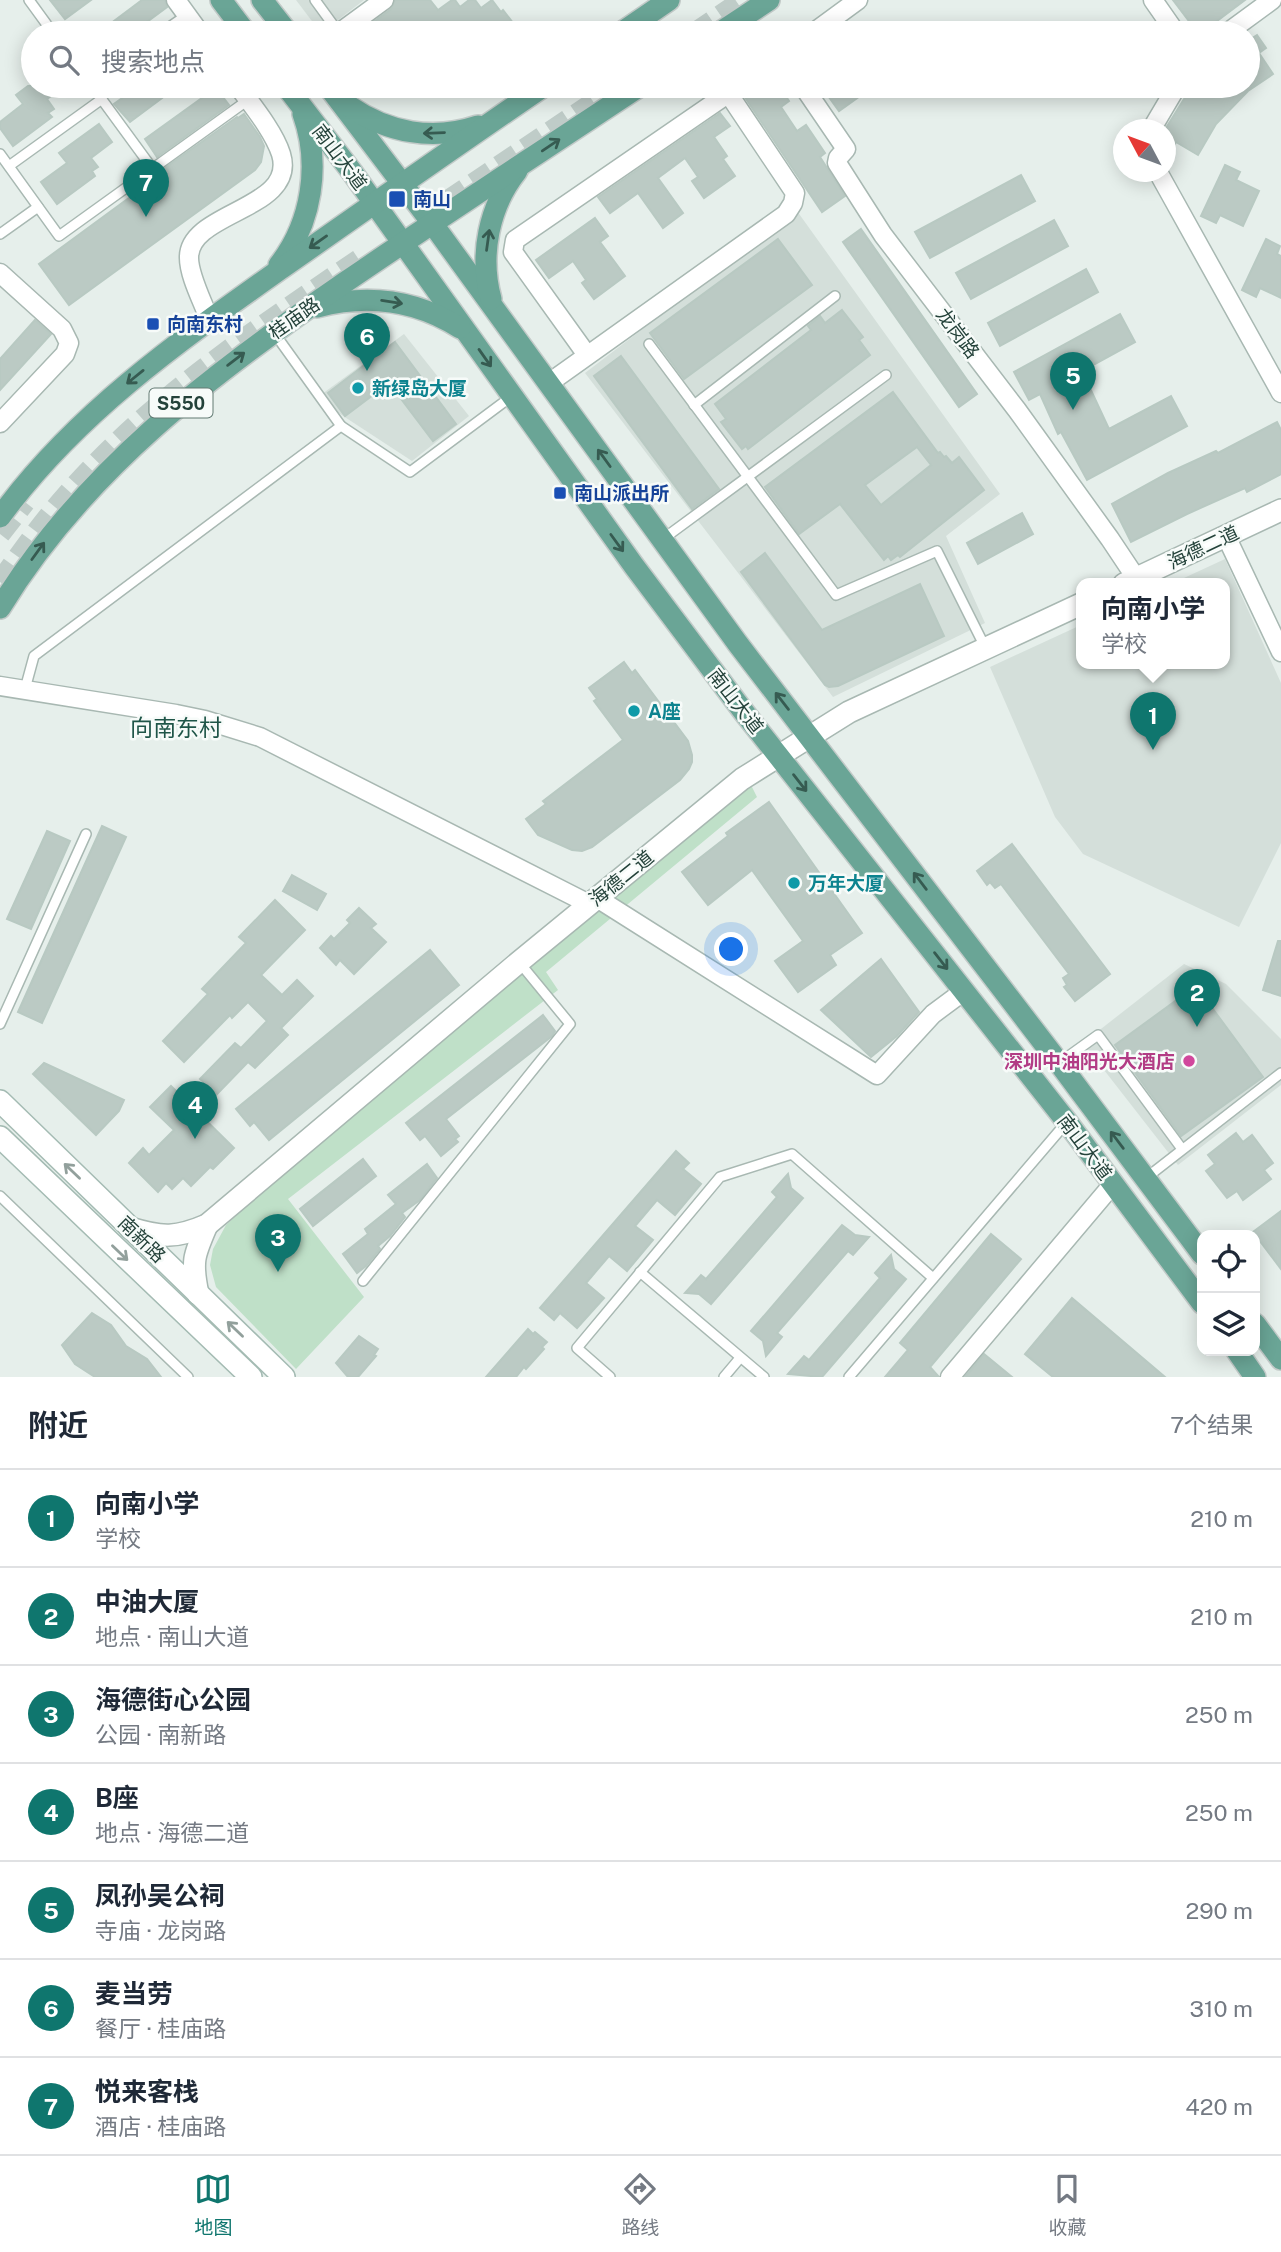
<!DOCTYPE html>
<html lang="zh">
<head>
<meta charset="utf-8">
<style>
  :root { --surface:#fff; --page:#f2f2f3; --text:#1f2937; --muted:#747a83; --line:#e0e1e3; --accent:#0f766e }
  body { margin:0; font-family:"Public Sans","Noto Sans SC",sans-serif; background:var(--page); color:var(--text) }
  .controls { position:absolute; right:21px; bottom:21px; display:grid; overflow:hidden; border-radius:14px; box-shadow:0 4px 18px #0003 }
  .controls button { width:63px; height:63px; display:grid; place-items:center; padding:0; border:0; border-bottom:2px solid var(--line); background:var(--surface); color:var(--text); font:35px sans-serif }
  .compass { position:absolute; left:1113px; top:119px; width:63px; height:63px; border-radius:50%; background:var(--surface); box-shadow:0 4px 18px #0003; rotate:311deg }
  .you { position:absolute; left:732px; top:950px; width:24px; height:24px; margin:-18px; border:5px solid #fff; border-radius:50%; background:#1a73e8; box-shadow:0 0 0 10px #1a73e833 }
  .badge { display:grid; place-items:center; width:46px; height:46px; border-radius:50%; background:var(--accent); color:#fff; font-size:23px; font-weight:700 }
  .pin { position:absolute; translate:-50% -58px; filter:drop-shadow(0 2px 4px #0008) }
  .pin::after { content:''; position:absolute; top:37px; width:24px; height:21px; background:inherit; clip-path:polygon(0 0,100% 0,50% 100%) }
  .popup { position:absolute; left:1076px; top:578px; width:154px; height:91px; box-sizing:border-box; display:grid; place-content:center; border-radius:14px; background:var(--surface); filter:drop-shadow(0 2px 5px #0005); font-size:23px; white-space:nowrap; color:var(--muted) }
  .popup b { font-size:26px; color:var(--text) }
  .popup::after { content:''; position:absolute; left:50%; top:100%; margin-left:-14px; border:14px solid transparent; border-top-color:var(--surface) }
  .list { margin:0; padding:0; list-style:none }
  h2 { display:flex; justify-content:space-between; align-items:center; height:91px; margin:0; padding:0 28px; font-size:30px }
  h2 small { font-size:23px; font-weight:400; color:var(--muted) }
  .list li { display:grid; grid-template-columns:46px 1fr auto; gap:21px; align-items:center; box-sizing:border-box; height:98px; padding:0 28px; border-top:2px solid var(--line) }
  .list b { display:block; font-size:26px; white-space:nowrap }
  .list p { margin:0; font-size:23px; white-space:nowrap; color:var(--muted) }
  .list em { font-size:23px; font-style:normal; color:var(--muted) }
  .icon { flex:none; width:38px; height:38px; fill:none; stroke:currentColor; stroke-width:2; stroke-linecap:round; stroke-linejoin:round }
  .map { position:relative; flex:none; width:1281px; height:1377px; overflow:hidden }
  .search { position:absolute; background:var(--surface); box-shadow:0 4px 18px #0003; left:21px; right:21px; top:21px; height:77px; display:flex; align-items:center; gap:18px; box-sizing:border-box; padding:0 24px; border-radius:38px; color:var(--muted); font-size:26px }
  .sheet { height:777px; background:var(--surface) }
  nav { display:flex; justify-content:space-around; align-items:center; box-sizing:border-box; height:98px; border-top:2px solid var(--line); background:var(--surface); font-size:19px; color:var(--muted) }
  nav a { display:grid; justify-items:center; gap:4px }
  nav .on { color:var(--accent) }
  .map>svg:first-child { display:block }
  .built { fill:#d4dfda }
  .green { fill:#bfe0c8 }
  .building { fill:#bbcac4; stroke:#b8c9c2; stroke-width:2; fill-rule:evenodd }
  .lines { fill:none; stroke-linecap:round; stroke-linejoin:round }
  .trunk-tunnel { stroke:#bfccc8; stroke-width:21; stroke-dasharray:21 10; stroke-linecap:butt }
  .service-casing { stroke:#a8b8b2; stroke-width:12 }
  .minor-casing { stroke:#a8b8b2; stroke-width:21 }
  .tertiary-casing { stroke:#a8b8b2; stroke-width:24 }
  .secondary-casing { stroke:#a4bbb3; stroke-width:24 }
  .primary-casing { stroke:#c2cac8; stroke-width:24 }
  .service { stroke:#fff; stroke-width:9 }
  .minor { stroke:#fff; stroke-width:18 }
  .tertiary { stroke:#fff; stroke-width:21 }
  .secondary { stroke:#fff; stroke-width:21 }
  .primary { stroke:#6aa596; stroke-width:21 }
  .oneway { stroke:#365b51 }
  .oneway2 { stroke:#92a09c }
  .transit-dot { fill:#1a4fb4; stroke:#f7fbf9; stroke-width:2.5 }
  .culture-dot { fill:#0f9aa8; stroke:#f7fbf9; stroke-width:2.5 }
  .hotel-dot { fill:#d1479c; stroke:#f7fbf9; stroke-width:2.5 }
  .labels { text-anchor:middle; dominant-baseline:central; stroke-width:5; stroke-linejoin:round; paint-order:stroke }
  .shield { fill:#f7fbf9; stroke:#637a73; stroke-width:2 }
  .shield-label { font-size:18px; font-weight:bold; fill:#24423a }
  .street-label { font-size:19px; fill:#24423a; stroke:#f7fbf9 }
  .transit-label { font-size:19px; font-weight:bold; fill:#164399; stroke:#f7fbf9; text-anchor:start }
  .culture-label { font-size:19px; font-weight:bold; fill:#0d838f; stroke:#f7fbf9; text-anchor:start }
  .hotel-label { font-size:19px; font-weight:bold; fill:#b23c85; stroke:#f7fbf9; text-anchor:end }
  .quarter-label { font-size:23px; fill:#1f5548; stroke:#f7fbf9 }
</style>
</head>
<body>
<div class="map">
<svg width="1281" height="1377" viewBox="0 0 1281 1377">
  <rect width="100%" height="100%" fill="#e6efeb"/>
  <g class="built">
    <polygon points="296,0 364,0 321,33"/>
    <polygon points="797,211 1000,494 946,536 985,623 833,697 585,373"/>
    <polygon points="404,334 469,416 412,461 334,410 322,394"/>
    <polygon points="1225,559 1281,683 1281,843 1239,927 1083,854 1055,817 990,667 1081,625 1081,664 1225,664 1225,584 1171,584"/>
    <polygon points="1184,964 1226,984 1281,1039 1281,1085 1178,1165 1083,1043"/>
  </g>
  <polygon class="green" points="750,783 757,797 546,972 558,990 288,1199 364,1297 296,1369 216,1287 210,1265 213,1249 226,1225 274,1180"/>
  <g class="building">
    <polygon points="50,0 91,0 65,19"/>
    <polygon points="142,0 165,0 167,7 132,33 98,33"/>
    <polygon points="395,0 430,0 438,10 452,0 455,0 460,7 469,0 475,0 481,8 492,0 501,12 503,10 513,23 508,26 513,33 362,33 361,31 391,9"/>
    <polygon points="1173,0 1245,0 1201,33 1198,33"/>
    <polygon points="1257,35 1266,48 1259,53 1273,74 1248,91 1216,124 1198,155 1176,142 1166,159 1166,128 1184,99 1195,86 1248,86 1248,38 1249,40"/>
    <polygon points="28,86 65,86 47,99 54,109 48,113 52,117 13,146 0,128 0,122 23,104 16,95"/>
    <polygon points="139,86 153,86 162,98 130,122 114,104"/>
    <polygon points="750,86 779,86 789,101 781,107 797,131 806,125 825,153 820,157 845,196 822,212 744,96 749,91"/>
    <polygon points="821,86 874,86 839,111"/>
    <polygon points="216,88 229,105 157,157 145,139"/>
    <polygon points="720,113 730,126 714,137 727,156 723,159 735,176 704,198 692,181 698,177 685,158 658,178 683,213 663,228 638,193 610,213 598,197"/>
    <polygon points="244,114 260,137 264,146 261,162 255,170 69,305 39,264 167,170 165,168 237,117 238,118"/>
    <polygon points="99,124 112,142 91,158 98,167 92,171 95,176 57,204 41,182 67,163 59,153"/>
    <polygon points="1225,165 1240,172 1236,180 1259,191 1243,226 1220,215 1216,223 1201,216"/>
    <polygon points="1021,175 1035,201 930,258 915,232"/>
    <polygon points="595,218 608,236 600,242 625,276 594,299 582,283 586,280 573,261 549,278 536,260"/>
    <polygon points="1054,220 1068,246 971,299 956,273"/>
    <polygon points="861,229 977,394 959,407 843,242"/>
    <polygon points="778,239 812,285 684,379 650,333"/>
    <polygon points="1266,239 1280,246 1277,254 1281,256 1281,298 1260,288 1256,297 1242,290"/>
    <polygon points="1086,269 1098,292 1000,346 988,323"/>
    <polygon points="842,310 863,337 859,340 870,355 748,449 746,446 742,449 721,422 726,419 715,404 811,330 808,326 820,316 825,323"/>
    <polygon points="1120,314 1135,342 1082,371 1109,429 1171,396 1187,426 1087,480 1061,432 1058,434 1040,394 1029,400 1014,372"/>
    <polygon points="35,320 51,334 0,390 0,359"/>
    <polygon points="395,342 456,424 433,441 389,383 345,416 328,393"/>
    <polygon points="621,356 719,489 692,509 594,376"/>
    <path d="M893 392 938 453 940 452 944 457 946 456 952 463 959 457 984 490 900 557 898 555 891 560 888 556 884 560 840 504 799 534 765 487ZM917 447 931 465 881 505 865 485Z"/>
    <polygon points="1277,422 1281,430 1281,474 1247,492 1245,488 1187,514 1131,542 1112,504 1168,473 1216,451 1218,453"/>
    <polygon points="1022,513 1033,534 978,564 967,543"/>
    <polygon points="765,553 822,630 920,584 944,636 838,686 829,687 825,685 741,572"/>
    <polygon points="624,662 632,673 635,670 688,741 692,755 692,762 689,769 680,780 592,847 582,851 572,850 538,835 526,819 546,804 543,801 623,740 594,701 597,699 589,688"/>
    <polygon points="769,802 862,933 830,955 836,965 798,992 775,961 803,941 752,870 708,905 682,872 728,836 726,833"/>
    <polygon points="102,826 126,837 42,1023 18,1012"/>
    <polygon points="47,831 70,841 31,929 7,919"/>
    <polygon points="1012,844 1110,974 1075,1001 1064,987 1067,985 1063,978 1069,974 1001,884 995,888 990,882 987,885 977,871"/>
    <polygon points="292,875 326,894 317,910 283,891"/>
    <polygon points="275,900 305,930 261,975 282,995 297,980 313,996 281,1028 288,1035 255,1068 248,1062 217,1094 200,1079 235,1043 241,1048 267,1021 248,1002 232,1018 230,1015 184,1062 163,1041 208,994 202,989 246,943 239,937"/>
    <polygon points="359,908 376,924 371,928 386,942 354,974 340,960 336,965 320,948 331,936 334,939 350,923 347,920"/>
    <polygon points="1278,941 1281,941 1281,996 1263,990"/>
    <polygon points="430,950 459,985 269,1140 254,1122 250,1126 236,1109"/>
    <polygon points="881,959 919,1012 897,1036 871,1057 821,1010"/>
    <polygon points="1196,986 1263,1077 1181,1136 1115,1045"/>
    <polygon points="543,1015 555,1031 552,1036 446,1119 459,1136 455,1139 458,1142 441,1156 425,1136 420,1140 406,1123"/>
    <polygon points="44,1063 124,1100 119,1111 96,1135 33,1074"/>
    <polygon points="171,1086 234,1148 213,1169 210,1167 191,1186 183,1178 172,1189 166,1183 158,1192 129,1163 143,1148 149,1155 174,1130 150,1107"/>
    <polygon points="1236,1133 1243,1142 1252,1135 1273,1163 1264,1170 1271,1179 1243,1200 1237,1191 1227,1198 1206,1171 1215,1164 1208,1155"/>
    <polygon points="676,1151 689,1163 683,1169 701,1184 675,1215 657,1200 641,1219 635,1226 653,1240 627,1271 609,1256 592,1276 586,1283 604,1298 577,1328 560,1313 554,1320 540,1308"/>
    <polygon points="363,1159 376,1176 313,1226 300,1209"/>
    <polygon points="427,1164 437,1178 420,1200 402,1213 405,1217 390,1236 378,1246 380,1249 366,1266 357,1273 343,1254 368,1234 365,1229 396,1204 388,1195"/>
    <polygon points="788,1174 791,1188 803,1198 711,1304 699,1294 685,1293 701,1275 706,1279 777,1197 772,1192"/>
    <polygon points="1281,1211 1281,1269 1253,1232"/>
    <polygon points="842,1225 855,1235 869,1237 853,1255 848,1251 777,1333 782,1337 766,1356 763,1341 751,1331"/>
    <polygon points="991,1234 1021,1259 930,1367 939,1377 885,1377 908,1350 900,1343"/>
    <polygon points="891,1255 894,1269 906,1279 822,1377 788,1374 804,1356 809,1360 880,1278 875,1273"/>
    <polygon points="1072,1298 1165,1377 1053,1377 1025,1354"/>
    <polygon points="92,1313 111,1325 126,1346 147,1359 161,1377 95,1377 75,1364 62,1345"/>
    <polygon points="528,1329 533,1334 535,1332 547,1342 542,1347 544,1349 526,1369 524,1367 516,1377 486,1377"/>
    <polygon points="359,1336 378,1349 374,1355 376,1356 358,1377 348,1377 336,1363"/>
    <polygon points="984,1354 1012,1377 965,1377"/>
  </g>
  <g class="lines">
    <g class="trunk-tunnel">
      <polyline points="695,33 743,0"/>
      <polyline points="422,218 618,86"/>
      <polyline points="0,534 25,502"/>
      <path d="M0 582C21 553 41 524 65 497 149 400 255 330 360 259"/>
    </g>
    <defs>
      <g id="service">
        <polyline points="29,0 53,33"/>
        <polyline points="315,0 339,33"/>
        <polyline points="161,33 187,15"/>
        <polyline points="92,86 152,168"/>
        <polyline points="0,154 59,236 248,100"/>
        <polyline points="9,166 102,99"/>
        <polyline points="0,234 38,207"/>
        <polyline points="275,334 341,426"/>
        <polyline points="649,344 836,595 937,551 985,647"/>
        <polyline points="694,405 835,296"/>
        <polyline points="663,539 886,375"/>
        <polyline points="25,689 34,656 341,426 410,472 512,396"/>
        <polyline points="0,1024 86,834"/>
        <polyline points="1059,1063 1098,1035 1182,1149"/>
        <polyline points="1146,1178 1281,1073"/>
        <polyline points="0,1196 188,1377"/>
        <polyline points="640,1272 764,1377"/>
        <polyline points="363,1281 570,1024 519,962"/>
        <polyline points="610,1377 577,1348 720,1177 792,1154 933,1278"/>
        <polyline points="724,1377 740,1358"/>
        <polyline points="849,1377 1066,1123"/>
      </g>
      <g id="minor">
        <polyline points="176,0 200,33"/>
        <polyline points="1153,0 1176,33"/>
        <polyline points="736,22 744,33"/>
        <polyline points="339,33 384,0"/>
        <polyline points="813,33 858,0"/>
        <polyline points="1227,33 1272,0"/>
        <polyline points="803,86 846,149 838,158 837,163 883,235 1017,410 1110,539 1136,578"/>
        <polyline points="1151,130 1177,86"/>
        <polyline points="1158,172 1281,393"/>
        <polyline points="0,273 62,329 69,343 65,354 0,423"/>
        <path d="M209 319C203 302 189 276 189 258 188 211 298 210 281 154 274 132 252 105 238 86"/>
        <polyline points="587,355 513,252 515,240 739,86"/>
        <polyline points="549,383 786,214 793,203 795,193 728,93"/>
        <polyline points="1226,536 1281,652"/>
        <polyline points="0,686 176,714 205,720 260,737 589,904"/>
        <polyline points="597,898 877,1075 933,1014 964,991"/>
        <polyline points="950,1377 1113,1184"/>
      </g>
      <g id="tertiary">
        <polyline points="1124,584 1281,510"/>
        <path d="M130 1228C162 1238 177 1238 207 1225L519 962 742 779 849 712 1081 604"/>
        <path d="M198 1294C191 1261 194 1255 207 1225"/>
      </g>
      <g id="secondary">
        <polyline points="0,1101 284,1377"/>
        <polyline points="0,1137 251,1377"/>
      </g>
      <g id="primary">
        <polyline points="221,0 246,33"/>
        <polyline points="262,0 288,33"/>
        <polyline points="621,33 669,0"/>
        <polyline points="719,33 769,0"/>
        <polyline points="286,86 352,172 634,566 743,711 1067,1122 1202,1303"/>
        <polyline points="328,86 432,223 738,644 1059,1063 1202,1254"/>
        <path d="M349 106C388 133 433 141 478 126"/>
        <path d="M279 265C312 223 321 164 303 114"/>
        <path d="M491 299C479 255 489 206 517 171"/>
        <path d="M317 307C367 294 416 300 460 328"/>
        <path d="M0 517C75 414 179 341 282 268 369 207 456 146 544 86"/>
        <path d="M0 608C84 470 213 373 344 283 442 216 542 151 640 86"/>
        <polyline points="1255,1324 1281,1359"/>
        <polyline points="1237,1351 1255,1377"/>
      </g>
    </defs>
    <use href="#service" class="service-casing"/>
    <use href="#minor" class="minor-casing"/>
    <use href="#tertiary" class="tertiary-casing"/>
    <use href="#secondary" class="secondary-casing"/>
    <use href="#primary" class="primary-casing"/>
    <use href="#service" class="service"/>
    <use href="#minor" class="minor"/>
    <use href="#tertiary" class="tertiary"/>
    <use href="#secondary" class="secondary"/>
    <use href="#primary" class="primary"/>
  </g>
  <defs><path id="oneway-shaft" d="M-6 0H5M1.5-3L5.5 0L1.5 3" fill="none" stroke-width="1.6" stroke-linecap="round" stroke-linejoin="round" transform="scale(1.75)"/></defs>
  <g class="oneway">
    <use href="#oneway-shaft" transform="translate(434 133) rotate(178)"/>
    <use href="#oneway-shaft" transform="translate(551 145) rotate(-34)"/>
    <use href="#oneway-shaft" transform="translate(488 240) rotate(-82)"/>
    <use href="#oneway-shaft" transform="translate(318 242) rotate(145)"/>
    <use href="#oneway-shaft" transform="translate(392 302) rotate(9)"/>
    <use href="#oneway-shaft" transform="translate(485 358) rotate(55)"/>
    <use href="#oneway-shaft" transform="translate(236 359) rotate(-37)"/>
    <use href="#oneway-shaft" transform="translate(135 377) rotate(141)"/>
    <use href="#oneway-shaft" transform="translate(604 458) rotate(-126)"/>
    <use href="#oneway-shaft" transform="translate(617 543) rotate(54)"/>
    <use href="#oneway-shaft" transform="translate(38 551) rotate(-54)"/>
    <use href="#oneway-shaft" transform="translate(782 701) rotate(-128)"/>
    <use href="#oneway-shaft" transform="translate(800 783) rotate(52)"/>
    <use href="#oneway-shaft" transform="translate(920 881) rotate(-127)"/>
    <use href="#oneway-shaft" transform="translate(941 961) rotate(52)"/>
    <use href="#oneway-shaft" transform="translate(1117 1140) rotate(-127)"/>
  </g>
  <g class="oneway2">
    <use href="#oneway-shaft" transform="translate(72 1171) rotate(-136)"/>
    <use href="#oneway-shaft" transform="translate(120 1253) rotate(44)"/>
    <use href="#oneway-shaft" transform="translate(235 1329) rotate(-136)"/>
  </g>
  <g class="transit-dot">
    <rect x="388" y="190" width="18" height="18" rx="3.5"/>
    <rect x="146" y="317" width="14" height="14" rx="3.5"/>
    <rect x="553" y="486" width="14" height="14" rx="3.5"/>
  </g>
  <g class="culture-dot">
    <circle cx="358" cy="388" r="7"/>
    <circle cx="634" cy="711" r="7"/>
    <circle cx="794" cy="883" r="7"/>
  </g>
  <circle class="hotel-dot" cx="1189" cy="1061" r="7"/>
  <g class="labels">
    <rect class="shield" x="149.5" y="388.5" width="63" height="29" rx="5"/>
    <g class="shield-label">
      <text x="181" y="403">S550</text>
    </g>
    <g class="street-label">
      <text transform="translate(340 157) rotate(53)">南山大道</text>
      <text transform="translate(294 318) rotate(-35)">桂庙路</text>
      <text transform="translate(958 333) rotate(53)">龙岗路</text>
      <text transform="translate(1203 547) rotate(-25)">海德二道</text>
      <text transform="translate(736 701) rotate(52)">南山大道</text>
      <text transform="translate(621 878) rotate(-39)">海德二道</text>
      <text transform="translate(1085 1147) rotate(53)">南山大道</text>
      <text transform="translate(142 1239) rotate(44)">南新路</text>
    </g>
    <g class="transit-label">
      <text x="413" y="199">南山</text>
      <text x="167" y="324">向南东村</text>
      <text x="574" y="493">南山派出所</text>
    </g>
    <g class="culture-label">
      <text x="372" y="388">新绿岛大厦</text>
      <text x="648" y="711">A座</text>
      <text x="808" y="883">万年大厦</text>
    </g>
    <g class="hotel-label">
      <text x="1175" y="1061">深圳中油阳光大酒店</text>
    </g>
    <g class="quarter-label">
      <text x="176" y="727">向南东村</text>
    </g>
  </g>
</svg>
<div class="controls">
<button><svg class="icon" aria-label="locate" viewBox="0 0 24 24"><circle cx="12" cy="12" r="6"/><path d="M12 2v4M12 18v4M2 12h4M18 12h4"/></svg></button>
<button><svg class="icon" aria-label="layers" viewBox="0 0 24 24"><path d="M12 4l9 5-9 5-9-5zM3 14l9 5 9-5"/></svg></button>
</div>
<svg class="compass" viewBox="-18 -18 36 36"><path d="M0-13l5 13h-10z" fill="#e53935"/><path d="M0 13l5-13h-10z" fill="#747a83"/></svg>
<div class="you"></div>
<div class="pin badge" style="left:1153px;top:750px">1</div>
<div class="popup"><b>向南小学</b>学校</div>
<div class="pin badge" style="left:1197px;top:1027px">2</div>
<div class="pin badge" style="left:278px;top:1272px">3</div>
<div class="pin badge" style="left:195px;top:1139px">4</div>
<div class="pin badge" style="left:1073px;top:410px">5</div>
<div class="pin badge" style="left:367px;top:371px">6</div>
<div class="pin badge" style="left:146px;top:217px">7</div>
<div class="search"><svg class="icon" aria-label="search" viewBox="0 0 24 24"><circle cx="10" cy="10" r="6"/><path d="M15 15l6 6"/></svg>搜索地点</div>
</div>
<section class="sheet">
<h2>附近<small>7个结果</small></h2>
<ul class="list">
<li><span class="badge">1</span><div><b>向南小学</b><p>学校</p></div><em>210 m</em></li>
<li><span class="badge">2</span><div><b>中油大厦</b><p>地点 · 南山大道</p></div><em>210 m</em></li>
<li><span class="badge">3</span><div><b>海德街心公园</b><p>公园 · 南新路</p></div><em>250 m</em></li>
<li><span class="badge">4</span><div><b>B座</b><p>地点 · 海德二道</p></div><em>250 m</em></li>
<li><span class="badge">5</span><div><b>凤孙吴公祠</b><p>寺庙 · 龙岗路</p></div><em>290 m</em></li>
<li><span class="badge">6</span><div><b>麦当劳</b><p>餐厅 · 桂庙路</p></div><em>310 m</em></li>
<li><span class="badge">7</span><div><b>悦来客栈</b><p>酒店 · 桂庙路</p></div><em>420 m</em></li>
</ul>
</section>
<nav>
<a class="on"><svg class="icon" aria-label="map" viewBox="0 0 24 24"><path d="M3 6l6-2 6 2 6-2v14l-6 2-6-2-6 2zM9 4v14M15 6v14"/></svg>地图</a>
<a><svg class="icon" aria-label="directions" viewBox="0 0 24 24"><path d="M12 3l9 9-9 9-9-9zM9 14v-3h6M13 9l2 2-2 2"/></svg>路线</a>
<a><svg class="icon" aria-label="saved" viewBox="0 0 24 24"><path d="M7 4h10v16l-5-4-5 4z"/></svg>收藏</a>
</nav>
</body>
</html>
